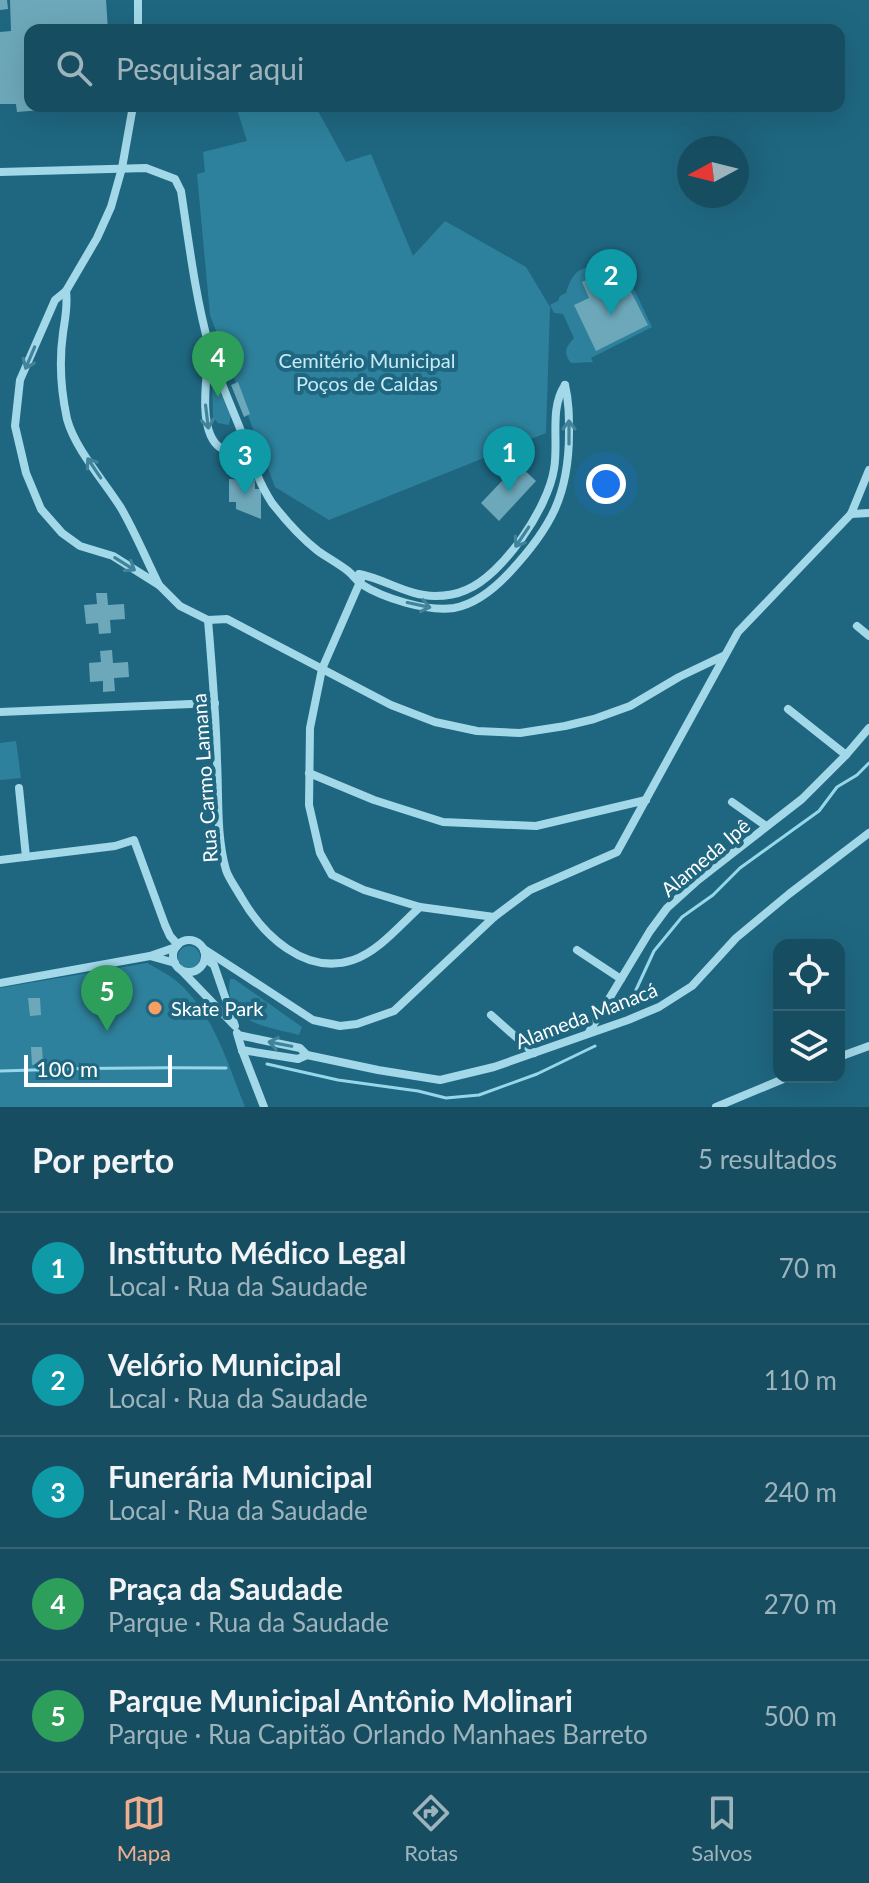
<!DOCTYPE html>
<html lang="pt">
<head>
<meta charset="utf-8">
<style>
  :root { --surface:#174d60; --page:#245769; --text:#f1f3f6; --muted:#9eb4bd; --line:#366475; --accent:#eead8d }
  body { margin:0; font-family:Lato,sans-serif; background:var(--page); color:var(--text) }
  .controls { position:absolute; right:24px; bottom:24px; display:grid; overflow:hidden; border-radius:16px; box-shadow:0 8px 32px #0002 }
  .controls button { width:72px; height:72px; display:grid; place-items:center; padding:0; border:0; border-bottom:2px solid var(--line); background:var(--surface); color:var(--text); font:40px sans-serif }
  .compass { position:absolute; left:677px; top:136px; width:72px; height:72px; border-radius:50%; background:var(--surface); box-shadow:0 8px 32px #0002; rotate:263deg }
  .scale { position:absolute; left:24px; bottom:20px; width:148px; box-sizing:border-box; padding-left:8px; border:4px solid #fff; border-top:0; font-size:22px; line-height:28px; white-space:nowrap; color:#fff; -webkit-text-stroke:6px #1f6780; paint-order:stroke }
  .you { position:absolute; left:606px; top:484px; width:28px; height:28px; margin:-20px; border:6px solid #fff; border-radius:50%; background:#1a73e8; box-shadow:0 0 0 12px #1a73e833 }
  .badge { display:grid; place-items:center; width:52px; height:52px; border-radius:50%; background:var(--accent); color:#fff; font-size:26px; font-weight:700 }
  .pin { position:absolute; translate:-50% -66px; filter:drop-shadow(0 2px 4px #0008) }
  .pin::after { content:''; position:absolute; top:42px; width:28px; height:24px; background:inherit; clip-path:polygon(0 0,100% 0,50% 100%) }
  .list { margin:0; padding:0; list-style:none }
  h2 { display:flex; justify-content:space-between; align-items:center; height:104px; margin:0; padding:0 32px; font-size:34px }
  h2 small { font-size:26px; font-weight:400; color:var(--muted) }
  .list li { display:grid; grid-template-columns:52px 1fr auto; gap:24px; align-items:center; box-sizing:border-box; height:112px; padding:0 32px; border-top:2px solid var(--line) }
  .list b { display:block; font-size:30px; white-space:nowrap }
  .list p { margin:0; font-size:26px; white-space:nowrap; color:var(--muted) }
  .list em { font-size:26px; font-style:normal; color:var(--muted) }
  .icon { flex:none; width:44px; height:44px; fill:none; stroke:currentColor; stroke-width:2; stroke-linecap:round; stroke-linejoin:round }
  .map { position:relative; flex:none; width:869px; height:1107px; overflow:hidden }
  .search { position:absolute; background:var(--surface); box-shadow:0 8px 32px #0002; left:24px; right:24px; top:24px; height:88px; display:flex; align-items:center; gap:20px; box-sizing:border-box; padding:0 28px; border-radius:16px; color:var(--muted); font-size:30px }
  .sheet { height:664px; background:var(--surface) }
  nav { display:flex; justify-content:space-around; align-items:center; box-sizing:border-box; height:112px; border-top:2px solid var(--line); background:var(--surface); font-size:22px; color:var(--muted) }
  nav a { display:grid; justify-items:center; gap:4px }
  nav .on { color:var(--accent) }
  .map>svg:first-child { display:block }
  .green { fill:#2e819c }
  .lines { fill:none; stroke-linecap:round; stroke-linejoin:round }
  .stream { stroke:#97d7ea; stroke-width:3 }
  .building { fill:#6da8ba }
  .street { stroke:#a3d8e8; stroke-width:8 }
  .oneway { stroke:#40839a }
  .poi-dot { fill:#f79e63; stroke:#1f6780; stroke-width:3 }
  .labels { text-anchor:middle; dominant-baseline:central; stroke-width:8; stroke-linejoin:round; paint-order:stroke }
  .park-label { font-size:20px; fill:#c7ebf6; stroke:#1f6780 }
  .street-label { font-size:20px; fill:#fff; stroke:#1f6780 }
  .poi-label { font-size:20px; fill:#fff; stroke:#1f6780; text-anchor:start }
</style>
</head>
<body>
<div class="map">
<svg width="869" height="1107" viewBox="0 0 869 1107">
  <rect width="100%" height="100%" fill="#1f6780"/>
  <g class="green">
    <polygon points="236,106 317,106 318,111 346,162 371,154 413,256 445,221 526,267 550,307 546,433 329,520 275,487 210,315 197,174 205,172 203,152 247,141"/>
    <path d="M603 265 621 271 629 279 652 327 591 358 593 362 571 363C563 352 566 347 574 338L563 314 554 313 550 305 558 301 560 296 566 293C573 270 580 267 603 265Z"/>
    <polygon points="218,378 231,415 229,425 218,423 213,417 212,379"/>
    <polygon points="16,741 21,778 0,780 0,743"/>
    <circle cx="189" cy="957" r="11"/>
    <path d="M147 963C156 968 166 973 174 979 213 1010 227 1063 245 1107H0V988Z"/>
    <path d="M230 979H234L302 1027 299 1035C269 1027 222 1023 230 979Z"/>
  </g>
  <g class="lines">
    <g class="stream">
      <polyline points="629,1005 654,951 682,917 713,895 740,868 819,811 837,787 857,775 869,763"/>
      <polyline points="267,1064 338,1080 418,1091 446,1098 479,1095 537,1074 595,1046"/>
      <path d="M0 1071C75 1068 150 1067 226 1068"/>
    </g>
  </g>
  <g class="building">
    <polygon points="0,0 7,0 8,9 0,10"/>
    <polygon points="10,0 106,0 108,30 30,30 30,106 66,106 67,108 17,112 16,104 0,104 0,32 11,31"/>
    <polygon points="601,273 608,288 625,280 648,325 596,351 574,305 589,298 582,282"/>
    <polygon points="238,382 250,414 244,417 231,385"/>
    <polygon points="518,464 536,481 499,521 481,503"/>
    <polygon points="229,479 255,480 255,489 261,489 261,519 236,509 236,502 229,502"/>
    <polygon points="96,593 107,593 108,605 124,604 125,619 110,620 111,633 99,634 98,623 86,624 84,605 97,604"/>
    <polygon points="112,650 113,663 128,662 129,677 114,678 115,691 103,692 103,681 90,682 89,663 101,662 100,651"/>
    <polygon points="28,998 40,998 41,1015 30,1016"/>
    <polygon points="31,1047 42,1047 43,1064 32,1065"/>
  </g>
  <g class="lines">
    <g class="street">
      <polyline points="138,0 138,30"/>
      <polyline points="133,106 122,168 111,207 97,238 66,291 55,300 20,380 15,426 26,473 41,509 62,533 80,546 113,556 159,585 180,606 208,620 227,619 391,705 435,722 477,731 520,733 565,726 594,719 630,706 679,677 723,656"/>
      <path d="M0 172 146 168 175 179 181 191C189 243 195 295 209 346 217 375 230 403 241 431 249 454 258 482 272 503 286 521 300 537 318 551 328 558 339 564 348 571 353 575 356 580 361 584 383 598 427 612 454 608 476 604 494 589 509 573 551 528 569 495 569 433 569 416 569 402 565 385"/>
      <path d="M66 291C68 307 65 318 63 333 59 361 61 391 67 419 75 449 104 481 121 508 135 532 146 559 159 585"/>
      <path d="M209 351C207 375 198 426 217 445 225 453 240 456 252 460"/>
      <polyline points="851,514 869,513"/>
      <path d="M359 574C385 579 408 596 435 596 445 596 457 594 466 590 503 575 548 508 554 469 559 442 549 409 565 385"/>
      <polyline points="363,575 322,669 310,728 309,805 320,853 332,875 364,890 420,907 494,917"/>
      <path d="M208 620C212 667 216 714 217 761 219 796 216 835 226 870 229 879 236 888 241 897 263 935 305 976 353 960 379 951 400 925 420 907"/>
      <polyline points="857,626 869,636"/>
      <polyline points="788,709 846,755"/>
      <polyline points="0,712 215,703"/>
      <polyline points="309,773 374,800 443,822 536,826 646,800"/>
      <polyline points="19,788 26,857"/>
      <polyline points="732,802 766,826"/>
      <polyline points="0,860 115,846 134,840 165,925 170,936 178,945"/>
      <circle cx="189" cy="956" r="16"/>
      <polyline points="204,949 313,1020 340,1026 357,1024 394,1011 494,917 530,890 617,852 738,632 851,514 869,470"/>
      <polyline points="577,950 621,979"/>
      <polyline points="175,963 150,956 176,947"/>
      <polyline points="182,971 235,1026 214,965 205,958"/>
      <polyline points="0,983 150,956"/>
      <polyline points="491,1015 534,1053"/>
      <polyline points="589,1032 650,931 667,908 698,880 802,799 846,755 869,728"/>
      <polyline points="237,1033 242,1050 264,1107"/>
      <polyline points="238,1035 300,1048 307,1055 298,1059 242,1050"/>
      <polyline points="307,1055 378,1070 440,1080 494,1067 628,1020 659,1007 692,986 736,938 789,894 869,833"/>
      <polyline points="839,1057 869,1046"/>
      <polyline points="716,1107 788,1077"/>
    </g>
  </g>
  <defs><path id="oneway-shaft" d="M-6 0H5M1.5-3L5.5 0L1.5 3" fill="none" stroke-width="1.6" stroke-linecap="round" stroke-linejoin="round" transform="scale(2)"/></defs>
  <g class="oneway">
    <use href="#oneway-shaft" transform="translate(30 358) rotate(113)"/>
    <use href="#oneway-shaft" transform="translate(207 417) rotate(83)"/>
    <use href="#oneway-shaft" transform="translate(569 432) rotate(-90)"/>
    <use href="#oneway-shaft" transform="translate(94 468) rotate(-124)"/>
    <use href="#oneway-shaft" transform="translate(522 537) rotate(124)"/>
    <use href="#oneway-shaft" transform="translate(125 564) rotate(32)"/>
    <use href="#oneway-shaft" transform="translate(419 605) rotate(12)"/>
    <use href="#oneway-shaft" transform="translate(280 1044) rotate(-169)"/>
  </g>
  <circle class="poi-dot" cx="155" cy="1008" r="8"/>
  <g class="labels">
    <g class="park-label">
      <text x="367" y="360">Cemitério Municipal<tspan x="367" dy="23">Poços de Caldas</tspan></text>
    </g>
    <g class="street-label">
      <text transform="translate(204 778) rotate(-94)">Rua Carmo Lamana</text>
      <text transform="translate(705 857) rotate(-40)">Alameda Ipê</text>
      <text transform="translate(586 1015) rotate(-21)">Alameda Manacá</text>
    </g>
    <g class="poi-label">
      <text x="171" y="1008">Skate Park</text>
    </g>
  </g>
</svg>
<div class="controls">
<button><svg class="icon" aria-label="locate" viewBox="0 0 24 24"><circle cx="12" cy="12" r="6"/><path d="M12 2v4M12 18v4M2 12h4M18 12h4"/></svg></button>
<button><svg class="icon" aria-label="layers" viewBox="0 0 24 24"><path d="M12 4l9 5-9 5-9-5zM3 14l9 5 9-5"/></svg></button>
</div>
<svg class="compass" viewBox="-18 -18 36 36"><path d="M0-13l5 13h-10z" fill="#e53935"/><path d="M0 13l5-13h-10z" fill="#9eb4bd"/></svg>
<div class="scale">100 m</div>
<div class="you"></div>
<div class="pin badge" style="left:509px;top:492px;background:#0f9aa8">1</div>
<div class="pin badge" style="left:611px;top:315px;background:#0f9aa8">2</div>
<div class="pin badge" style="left:245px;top:495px;background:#0f9aa8">3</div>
<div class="pin badge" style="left:218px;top:397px;background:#2e9e5b">4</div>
<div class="pin badge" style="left:107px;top:1031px;background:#2e9e5b">5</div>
<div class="search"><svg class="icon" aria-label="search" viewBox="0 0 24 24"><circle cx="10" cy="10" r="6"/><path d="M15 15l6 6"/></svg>Pesquisar aqui</div>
</div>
<section class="sheet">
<h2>Por perto<small>5 resultados</small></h2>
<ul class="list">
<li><span class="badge" style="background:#0f9aa8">1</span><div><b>Instituto Médico Legal</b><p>Local · Rua da Saudade</p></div><em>70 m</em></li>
<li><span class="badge" style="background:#0f9aa8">2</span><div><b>Velório Municipal</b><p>Local · Rua da Saudade</p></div><em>110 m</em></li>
<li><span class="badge" style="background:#0f9aa8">3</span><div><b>Funerária Municipal</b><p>Local · Rua da Saudade</p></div><em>240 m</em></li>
<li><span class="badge" style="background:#2e9e5b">4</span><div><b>Praça da Saudade</b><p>Parque · Rua da Saudade</p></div><em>270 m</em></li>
<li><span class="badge" style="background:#2e9e5b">5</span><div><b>Parque Municipal Antônio Molinari</b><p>Parque · Rua Capitão Orlando Manhaes Barreto</p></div><em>500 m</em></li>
</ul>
</section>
<nav>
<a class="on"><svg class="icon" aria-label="map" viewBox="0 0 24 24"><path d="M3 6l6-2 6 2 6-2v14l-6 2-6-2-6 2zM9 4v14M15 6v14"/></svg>Mapa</a>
<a><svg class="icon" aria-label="directions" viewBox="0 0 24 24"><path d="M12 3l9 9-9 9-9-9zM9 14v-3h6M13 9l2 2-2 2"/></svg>Rotas</a>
<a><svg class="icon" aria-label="saved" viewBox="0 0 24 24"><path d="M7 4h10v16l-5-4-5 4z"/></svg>Salvos</a>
</nav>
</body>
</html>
